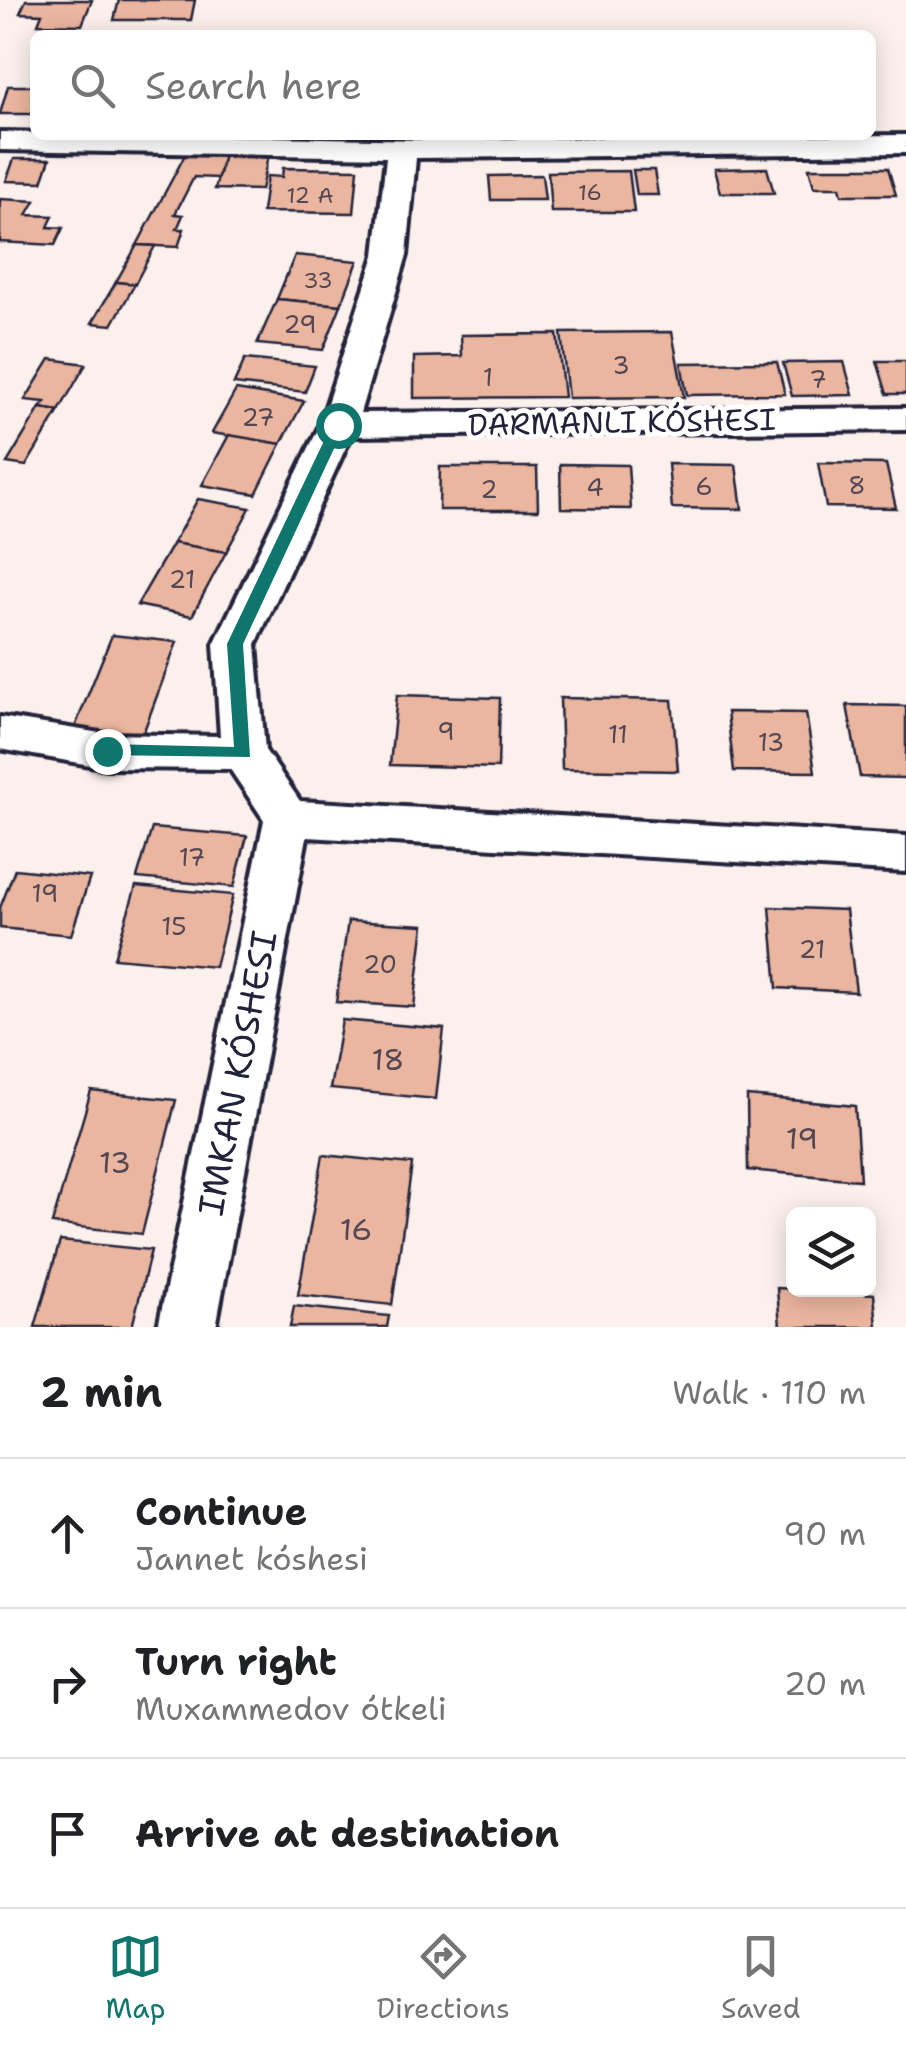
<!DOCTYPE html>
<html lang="en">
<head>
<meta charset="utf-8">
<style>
  :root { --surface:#fff; --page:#f2f2f2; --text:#202124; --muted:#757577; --line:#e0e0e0; --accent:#0f766e }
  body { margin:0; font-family:"Shantell Sans",sans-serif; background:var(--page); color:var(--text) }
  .controls { position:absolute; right:30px; bottom:30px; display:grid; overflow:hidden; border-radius:15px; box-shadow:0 5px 25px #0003 }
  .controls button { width:90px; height:90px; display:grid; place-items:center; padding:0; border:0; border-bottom:2px solid var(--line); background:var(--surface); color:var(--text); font:50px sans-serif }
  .stop { position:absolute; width:30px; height:30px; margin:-22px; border:8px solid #0f766e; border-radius:50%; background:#fff }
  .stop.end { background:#0f766e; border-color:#fff; box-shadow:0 2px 10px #0008 }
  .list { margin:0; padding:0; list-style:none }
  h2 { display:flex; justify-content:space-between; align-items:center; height:130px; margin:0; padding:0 40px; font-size:42px }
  h2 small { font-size:32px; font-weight:400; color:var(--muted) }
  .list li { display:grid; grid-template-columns:65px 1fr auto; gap:30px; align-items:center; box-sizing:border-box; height:150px; padding:0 40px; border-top:2px solid var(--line) }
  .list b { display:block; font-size:38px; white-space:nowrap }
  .list p { margin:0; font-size:32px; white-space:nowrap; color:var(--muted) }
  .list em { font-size:32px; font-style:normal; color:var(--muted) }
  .icon { flex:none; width:55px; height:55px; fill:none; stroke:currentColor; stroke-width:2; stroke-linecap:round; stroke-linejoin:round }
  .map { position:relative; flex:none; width:906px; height:1327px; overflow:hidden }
  .search { position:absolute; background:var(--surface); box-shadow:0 5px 25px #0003; left:30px; right:30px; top:30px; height:110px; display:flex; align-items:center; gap:25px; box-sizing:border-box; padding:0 35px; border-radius:15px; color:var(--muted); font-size:38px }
  .sheet { height:580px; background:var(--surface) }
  nav { display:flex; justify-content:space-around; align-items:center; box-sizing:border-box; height:140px; border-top:2px solid var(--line); background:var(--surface); font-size:28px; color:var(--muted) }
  nav a { display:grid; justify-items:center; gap:5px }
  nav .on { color:var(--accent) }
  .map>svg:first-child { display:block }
  .building { fill:#ebb69f; stroke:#22223b; stroke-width:2.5 }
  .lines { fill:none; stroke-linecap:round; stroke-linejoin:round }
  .street-casing { stroke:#22223b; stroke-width:8 }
  .street { fill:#fff; fill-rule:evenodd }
  .route { fill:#0f766e }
  .labels { text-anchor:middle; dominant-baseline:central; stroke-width:10; stroke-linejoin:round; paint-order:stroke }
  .far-number-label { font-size:22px; fill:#544754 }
  .number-label { font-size:25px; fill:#544754 }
  .street-label { font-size:30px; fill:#22223b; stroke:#fff }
  .near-number-label { font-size:30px; fill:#544754 }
  .near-street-label { font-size:35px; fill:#22223b; stroke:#fff }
</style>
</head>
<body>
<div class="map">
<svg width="906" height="1327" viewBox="0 0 906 1327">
  <rect width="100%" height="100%" fill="#fbf0ec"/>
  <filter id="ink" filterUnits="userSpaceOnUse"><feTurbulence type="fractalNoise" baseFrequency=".01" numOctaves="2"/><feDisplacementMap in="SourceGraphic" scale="20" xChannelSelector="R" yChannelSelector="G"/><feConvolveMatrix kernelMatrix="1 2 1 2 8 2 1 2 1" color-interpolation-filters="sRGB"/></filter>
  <g filter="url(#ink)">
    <g class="building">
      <polygon points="26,0 92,0 82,25 38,24 42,14 20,13"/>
      <polygon points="119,0 195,0 191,20 114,20"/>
      <polygon points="8,86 35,86 35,114 0,114"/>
      <polygon points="185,155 224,155 218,178 194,177 175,214 183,215 177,229 184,229 178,247 137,245"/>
      <polygon points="224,155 268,156 261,190 215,189"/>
      <polygon points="14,159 50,159 42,182 6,181"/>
      <polygon points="283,168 358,169 354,213 262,212 267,176 282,177"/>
      <polygon points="767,168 774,193 720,193 714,169"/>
      <polygon points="809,168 888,168 896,195 842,195 840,187 814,187"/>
      <polygon points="633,170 654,170 658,195 637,195"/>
      <polygon points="629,171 634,212 551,212 548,172"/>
      <polygon points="542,175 545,200 491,200 489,176"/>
      <polygon points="0,199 35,201 27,215 53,216 48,227 63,228 55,245 0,242"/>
      <polygon points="137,245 155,246 135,284 116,282"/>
      <polygon points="295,255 358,261 341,305 277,299"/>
      <polygon points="116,282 135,284 112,325 92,323"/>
      <polygon points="277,299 341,305 323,350 257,344"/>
      <polygon points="672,332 684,397 568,398 561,333"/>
      <polygon points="557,334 564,397 414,398 414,357 462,356 461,335"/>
      <polygon points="50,359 86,364 59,411 40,408 45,402 25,400"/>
      <polygon points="245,359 315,366 305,392 234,384"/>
      <polygon points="877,361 906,361 906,394 887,394"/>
      <polygon points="777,362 785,394 687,395 681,363"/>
      <polygon points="844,362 853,395 792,396 783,363"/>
      <polygon points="236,390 304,401 281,444 212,433"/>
      <polygon points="40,408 59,411 26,466 7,463"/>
      <polygon points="229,435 281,444 256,494 202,485"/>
      <polygon points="818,463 886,464 896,508 826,507"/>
      <polygon points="560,464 628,465 631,509 561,508"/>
      <polygon points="668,464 736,465 742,509 672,508"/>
      <polygon points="440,467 537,467 538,510 439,510"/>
      <polygon points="198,499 250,508 226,552 173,543"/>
      <polygon points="173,543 226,552 192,616 137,605"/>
      <polygon points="112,635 177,642 141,739 73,732"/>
      <polygon points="397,695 500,698 498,768 390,765"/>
      <polygon points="560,698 672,700 678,771 562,769"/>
      <polygon points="847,705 906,706 906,778 860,777"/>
      <polygon points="727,712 806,713 815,772 734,771"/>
      <polygon points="152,828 247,836 234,887 137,878"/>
      <polygon points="15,869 90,877 71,935 0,928 0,908"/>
      <polygon points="136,886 233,895 215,967 114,958"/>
      <polygon points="770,907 846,910 856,992 777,988"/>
      <polygon points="348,921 424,925 414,1007 336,1002"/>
      <polygon points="342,1020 444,1029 436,1099 330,1089"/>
      <polygon points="91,1091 176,1100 142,1234 52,1224"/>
      <polygon points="747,1096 855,1106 860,1180 748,1170"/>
      <polygon points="323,1155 412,1164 392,1305 298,1295"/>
      <polygon points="60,1241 151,1250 132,1327 35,1327"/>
      <polygon points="777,1288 874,1294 877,1327 780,1327"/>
      <polygon points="294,1306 389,1316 387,1327 290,1327"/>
    </g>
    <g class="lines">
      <defs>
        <polygon id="street" points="0,132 425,140 906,135 906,153 416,158 407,255 360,413 906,408 906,430 351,436 256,644 265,750 300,801 906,836 906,872 307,837 216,1327 158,1327 264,820 230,769 107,768 0,749 0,717 107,734 220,736 214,644 320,425 375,255 386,157 0,150"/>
      </defs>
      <use href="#street" class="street-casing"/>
      <use href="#street" class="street"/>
    </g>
  </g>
  <polygon class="route" points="333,422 345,425 243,644 250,757 101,755 99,751 107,744 234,747 227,644"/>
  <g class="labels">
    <g class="far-number-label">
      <text x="590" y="192">16</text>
      <text x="310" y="195">12 А</text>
      <text x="318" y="280">33</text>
    </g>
    <g class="number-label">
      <text x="300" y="324">29</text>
      <text x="621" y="365">3</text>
      <text x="488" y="377">1</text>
      <text x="818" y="379">7</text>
      <text x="258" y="417">27</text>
      <text x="857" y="485">8</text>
      <text x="704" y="486">6</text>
      <text x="595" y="487">4</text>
      <text x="489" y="489">2</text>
      <text x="182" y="579">21</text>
      <text x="446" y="731">9</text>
      <text x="618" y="734">11</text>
      <text x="771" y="742">13</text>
      <text x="192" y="857">17</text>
      <text x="45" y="893">19</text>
      <text x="174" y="926">15</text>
      <text x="812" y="949">21</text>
      <text x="380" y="964">20</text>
    </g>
    <g class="street-label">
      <text transform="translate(622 422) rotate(-1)">DARMANLI KÓSHESI</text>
    </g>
    <g class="near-number-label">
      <text x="388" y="1059">18</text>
      <text x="802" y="1138">19</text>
      <text x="115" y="1162">13</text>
      <text x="356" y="1229">16</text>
    </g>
    <g class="near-street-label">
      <text transform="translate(237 1073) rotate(-79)">IMKAN KÓSHESI</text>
    </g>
  </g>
</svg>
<div class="controls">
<button><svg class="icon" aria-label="layers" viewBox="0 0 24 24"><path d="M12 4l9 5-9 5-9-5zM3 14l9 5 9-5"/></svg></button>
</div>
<div class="stop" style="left:338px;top:425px"></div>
<div class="stop end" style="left:107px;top:751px"></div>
<div class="search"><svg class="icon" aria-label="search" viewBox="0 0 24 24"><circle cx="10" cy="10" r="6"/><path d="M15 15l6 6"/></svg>Search here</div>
</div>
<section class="sheet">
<h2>2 min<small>Walk · 110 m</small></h2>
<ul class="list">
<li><svg class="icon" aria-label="ahead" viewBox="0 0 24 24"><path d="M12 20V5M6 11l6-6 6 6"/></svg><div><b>Continue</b><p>Jannet kóshesi</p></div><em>90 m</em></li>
<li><svg class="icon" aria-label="right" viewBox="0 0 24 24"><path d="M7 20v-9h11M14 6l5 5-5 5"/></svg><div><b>Turn right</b><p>Muxammedov ótkeli</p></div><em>20 m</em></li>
<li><svg class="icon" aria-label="arrive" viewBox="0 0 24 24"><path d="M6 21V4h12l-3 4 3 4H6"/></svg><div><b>Arrive at destination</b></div></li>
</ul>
</section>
<nav>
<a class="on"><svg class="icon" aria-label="map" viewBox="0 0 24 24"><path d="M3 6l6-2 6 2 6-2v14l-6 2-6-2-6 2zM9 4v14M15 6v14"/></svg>Map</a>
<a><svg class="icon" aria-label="directions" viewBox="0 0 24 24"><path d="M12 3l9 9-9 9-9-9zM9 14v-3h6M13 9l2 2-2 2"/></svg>Directions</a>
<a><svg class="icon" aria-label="saved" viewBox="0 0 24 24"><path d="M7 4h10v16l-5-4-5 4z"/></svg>Saved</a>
</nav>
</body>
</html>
